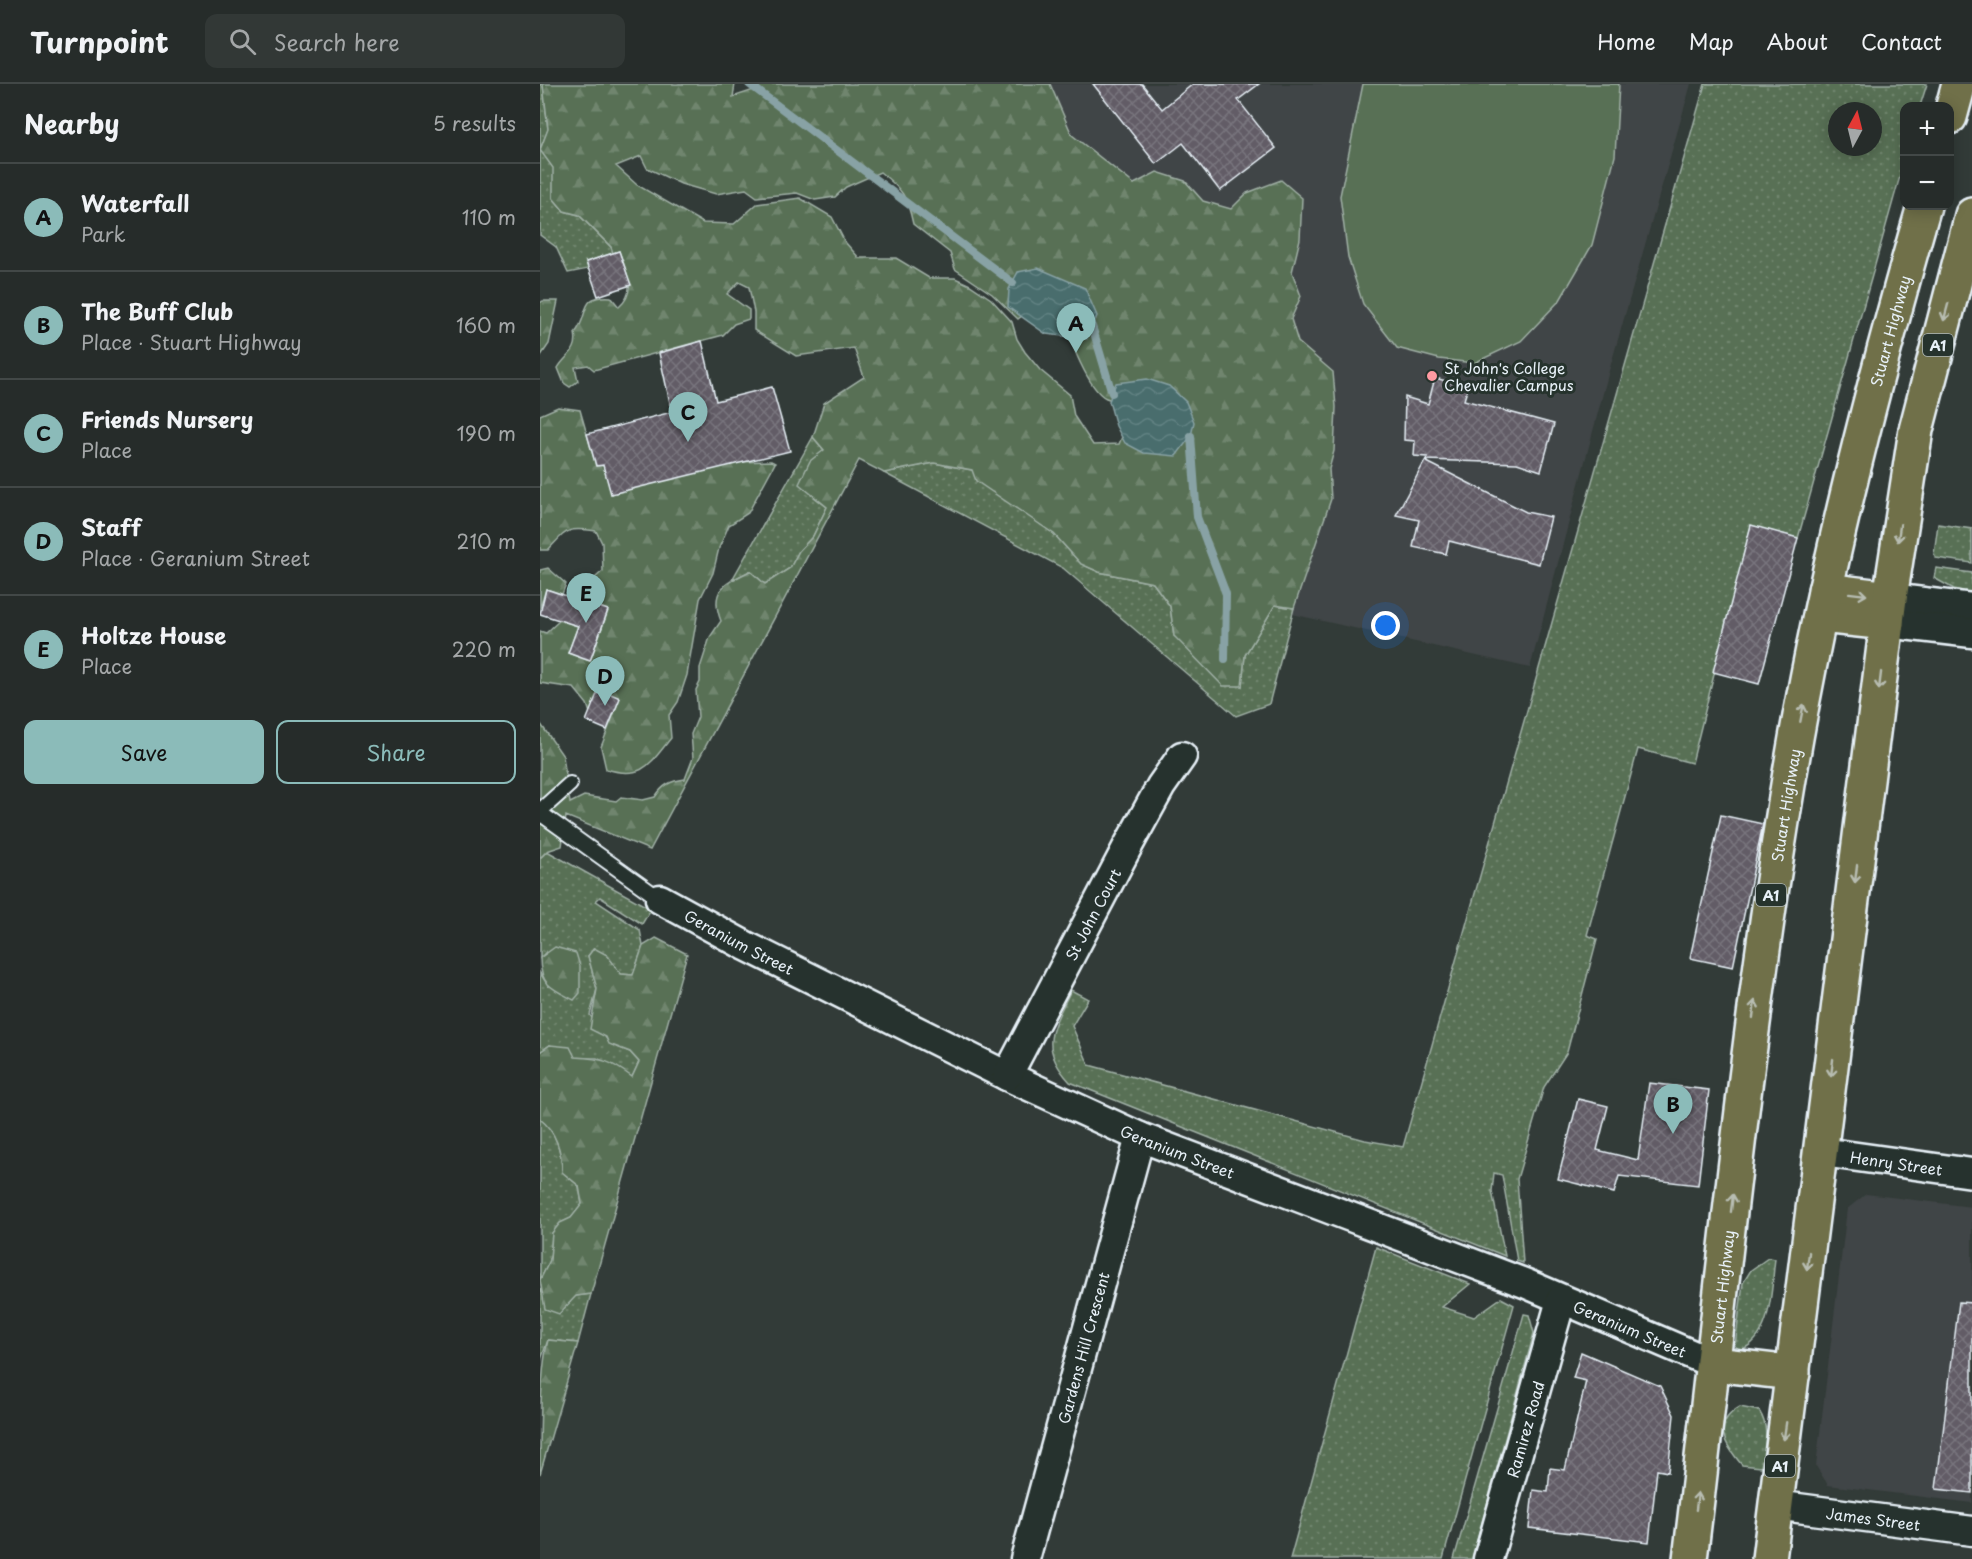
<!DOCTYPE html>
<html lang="en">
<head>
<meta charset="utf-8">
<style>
  :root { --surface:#262c2a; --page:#323836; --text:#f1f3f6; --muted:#a4a7a8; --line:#424847; --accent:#8bbbb9 }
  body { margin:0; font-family:"Playpen Sans",sans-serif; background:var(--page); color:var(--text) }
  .controls { position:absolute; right:18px; top:18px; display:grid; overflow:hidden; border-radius:12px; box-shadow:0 3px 15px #0003 }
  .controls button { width:54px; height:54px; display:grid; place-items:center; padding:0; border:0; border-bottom:2px solid var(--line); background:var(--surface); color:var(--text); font:30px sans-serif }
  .compass { position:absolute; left:1288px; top:18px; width:54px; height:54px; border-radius:50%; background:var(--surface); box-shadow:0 3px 15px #0003; rotate:7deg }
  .you { position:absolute; left:846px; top:542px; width:21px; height:21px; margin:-15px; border:4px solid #fff; border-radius:50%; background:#1a73e8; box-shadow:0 0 0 9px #1a73e833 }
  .badge { display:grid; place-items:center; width:39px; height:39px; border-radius:50%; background:var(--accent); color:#111; font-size:20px; font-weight:700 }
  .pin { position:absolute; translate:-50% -50px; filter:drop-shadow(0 2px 3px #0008) }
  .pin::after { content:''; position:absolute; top:32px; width:21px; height:18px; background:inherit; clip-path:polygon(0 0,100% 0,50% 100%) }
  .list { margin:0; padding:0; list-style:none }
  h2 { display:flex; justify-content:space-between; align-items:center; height:78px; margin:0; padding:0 24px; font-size:26px }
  h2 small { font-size:20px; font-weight:400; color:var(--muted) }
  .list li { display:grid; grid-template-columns:39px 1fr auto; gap:18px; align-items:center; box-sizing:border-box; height:108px; padding:0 24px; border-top:2px solid var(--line) }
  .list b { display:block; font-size:22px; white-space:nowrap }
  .list p { margin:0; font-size:20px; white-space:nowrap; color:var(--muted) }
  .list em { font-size:20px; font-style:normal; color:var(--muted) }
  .actions { display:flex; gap:12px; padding:18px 24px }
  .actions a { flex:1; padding:14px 0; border:2px solid var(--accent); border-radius:12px; text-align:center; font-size:21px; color:var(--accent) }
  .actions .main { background:var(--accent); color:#111 }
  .icon { flex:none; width:33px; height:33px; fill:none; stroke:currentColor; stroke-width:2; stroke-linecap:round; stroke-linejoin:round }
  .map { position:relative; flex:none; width:1432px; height:1475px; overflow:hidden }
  header { display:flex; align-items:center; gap:36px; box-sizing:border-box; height:84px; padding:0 30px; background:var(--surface); border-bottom:2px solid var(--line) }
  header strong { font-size:28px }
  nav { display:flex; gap:33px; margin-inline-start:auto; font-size:21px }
  .search { width:420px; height:54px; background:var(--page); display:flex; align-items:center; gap:15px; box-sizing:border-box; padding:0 21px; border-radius:12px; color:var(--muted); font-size:22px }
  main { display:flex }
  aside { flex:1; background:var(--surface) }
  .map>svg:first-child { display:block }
  .built { fill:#404546 }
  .green { fill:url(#green-dots); stroke:#a0b0a6; stroke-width:1.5; fill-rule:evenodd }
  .forest { fill:url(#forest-firs); stroke:#a0b0a6; stroke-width:1.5; fill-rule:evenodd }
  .pitch { fill:#587055; stroke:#a0b0a6; stroke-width:1.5 }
  .water { fill:url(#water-waves); stroke:#88a2a5; stroke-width:1.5 }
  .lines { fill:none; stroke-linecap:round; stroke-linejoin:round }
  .stream { stroke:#88a2a5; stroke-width:8 }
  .building { fill:url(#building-cross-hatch); stroke:#e8f1f8; stroke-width:1.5 }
  .lane-casing { stroke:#e8f1f8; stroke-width:18 }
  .street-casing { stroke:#e8f1f8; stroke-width:33 }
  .highway-casing { stroke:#e8f1f8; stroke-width:38 }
  .lane { stroke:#26332d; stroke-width:14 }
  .street { stroke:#26332d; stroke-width:28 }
  .highway { stroke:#6f704a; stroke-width:33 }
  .oneway { stroke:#b8bdb2 }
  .poi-dot { fill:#ff9aa2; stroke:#26332d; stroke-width:2 }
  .labels { text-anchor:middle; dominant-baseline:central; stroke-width:6; stroke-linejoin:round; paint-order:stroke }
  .shield { fill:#26332d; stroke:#aeb8bb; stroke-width:1.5 }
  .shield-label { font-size:14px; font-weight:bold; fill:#e8f1f8 }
  .street-label { font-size:15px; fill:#e8f1f8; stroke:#26332d }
  .poi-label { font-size:15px; fill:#e8f1f8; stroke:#26332d; text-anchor:start }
</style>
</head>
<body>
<header>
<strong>Turnpoint</strong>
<div class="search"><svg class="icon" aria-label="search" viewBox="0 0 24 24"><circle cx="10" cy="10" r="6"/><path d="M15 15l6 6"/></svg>Search here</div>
<nav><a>Home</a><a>Map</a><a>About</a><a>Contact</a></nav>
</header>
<main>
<aside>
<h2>Nearby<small>5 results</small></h2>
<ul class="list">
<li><span class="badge">A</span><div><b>Waterfall</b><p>Park</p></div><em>110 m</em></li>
<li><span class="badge">B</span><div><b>The Buff Club</b><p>Place · Stuart Highway</p></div><em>160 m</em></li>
<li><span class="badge">C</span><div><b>Friends Nursery</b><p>Place</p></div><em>190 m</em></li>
<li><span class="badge">D</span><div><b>Staff</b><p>Place · Geranium Street</p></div><em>210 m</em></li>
<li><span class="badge">E</span><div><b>Holtze House</b><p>Place</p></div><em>220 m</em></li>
</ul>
<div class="actions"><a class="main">Save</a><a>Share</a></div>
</aside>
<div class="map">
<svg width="1432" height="1475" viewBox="0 0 1432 1475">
  <defs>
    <pattern id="green-dots" width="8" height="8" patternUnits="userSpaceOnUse" patternTransform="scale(1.5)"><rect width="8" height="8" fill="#587055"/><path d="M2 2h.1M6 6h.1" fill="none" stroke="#70856e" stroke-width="1.8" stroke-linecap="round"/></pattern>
    <pattern id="forest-firs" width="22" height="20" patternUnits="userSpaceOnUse" patternTransform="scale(1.5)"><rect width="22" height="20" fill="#587055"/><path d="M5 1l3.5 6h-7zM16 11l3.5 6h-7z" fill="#70856e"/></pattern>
    <pattern id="water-waves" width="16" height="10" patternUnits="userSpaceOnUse" patternTransform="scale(1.5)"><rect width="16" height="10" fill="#486d6d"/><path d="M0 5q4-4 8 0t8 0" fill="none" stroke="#628283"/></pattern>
    <pattern id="building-cross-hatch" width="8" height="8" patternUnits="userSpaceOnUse" patternTransform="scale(1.5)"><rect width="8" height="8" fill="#625c66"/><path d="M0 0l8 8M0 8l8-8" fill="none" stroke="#78747d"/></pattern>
  </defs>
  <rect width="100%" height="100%" fill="#323b38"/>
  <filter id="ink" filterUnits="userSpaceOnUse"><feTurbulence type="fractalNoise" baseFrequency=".0167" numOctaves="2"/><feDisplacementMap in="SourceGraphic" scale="12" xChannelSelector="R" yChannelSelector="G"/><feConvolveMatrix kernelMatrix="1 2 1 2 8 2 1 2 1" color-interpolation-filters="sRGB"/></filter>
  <g filter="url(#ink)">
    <g class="built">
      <polygon points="510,0 1151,0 1069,287 990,584 752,530 791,415 789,380 595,100 532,51"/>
      <polygon points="1326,1110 1432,1123 1432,1419 1288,1401 1276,1382 1307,1125"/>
    </g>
    <g class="green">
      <polygon points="0,0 3,1 8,46 0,66 14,84 13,114 24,127 39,131 73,165 73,169 46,178 48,185 28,189 16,163 0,151"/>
      <path d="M1165 0H1387L1380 22H1364V78L1258 454 1211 442 1152 679 1098 665 1047 851 1057 855 1027 968 1004 1003 977 1095 983 1179 977 1177 962 1091 954 1089 952 1107 965 1172 530 998C497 962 513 944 531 906L548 915 532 942 549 981 825 1056 863 1063ZM1297 27H1333V63H1297Z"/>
      <polygon points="273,353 284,366 274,413 287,423 273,452 259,467 250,484 225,500 210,487 192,496"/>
      <polygon points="394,379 432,386 514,450 541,480 559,488 613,499 630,522 634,552 702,602 705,571 735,521 754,524 729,620 696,632 523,484 344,389"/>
      <polygon points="1398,440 1432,445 1432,479 1396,474 1394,470"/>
      <polygon points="1396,484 1432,489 1432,509 1414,505 1394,494"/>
      <polygon points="7,767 111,825 102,840 60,813 56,817 100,846 103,862 93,891 81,890 67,871 54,865 48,872 57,905 50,931 70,960 90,968 99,978 92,993 57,974 35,974 10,961 0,968 0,889 9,903 6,868 0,874 0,774"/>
      <path d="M0 1035C16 1047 22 1068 22 1088L39 1102 42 1121 31 1134 20 1139 12 1149 10 1177 0 1196Z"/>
      <polygon points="836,1163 930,1200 902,1223 934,1233 961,1214 974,1221 903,1475 750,1475"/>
      <path d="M1228 1174 1235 1175C1231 1203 1233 1255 1200 1266L1195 1262 1203 1199 1211 1186Z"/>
      <polygon points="0,1204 2,1208 36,1212 51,1210 38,1259 8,1256 0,1278"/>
      <polygon points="984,1230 989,1231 994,1249 932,1475 914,1475"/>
      <path d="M1200 1323 1219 1327C1231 1345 1224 1363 1221 1383L1202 1381C1186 1362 1170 1340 1200 1323Z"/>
    </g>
    <g class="forest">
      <path d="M3 0H195L193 13 217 5 220 0H510L532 51 594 100 617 88 645 97 663 117 691 125 707 109 741 96 762 114 760 155 752 188 761 212 751 235 758 258 793 288 796 323 794 367 789 385 791 415 754 524 735 521 705 571 702 602H683L634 552 630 522 613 499 559 488 541 480 514 450 436 397 432 386 394 379 344 389 319 376 110 766 26 732 22 762 7 767 0 774V639L23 672 30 719 44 712 76 717 81 713 103 716 115 713C123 701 130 697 145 695L153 674 151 650 158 633 156 606 160 598V584L170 553 181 537C169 506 184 500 210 487L225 500 250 484 259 467 273 452 287 423 259 400 270 377 284 366 273 353 284 319 324 293 314 264 256 272 214 246V228L209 203 199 198 187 210 209 226V235L194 240 183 251 54 286 48 281 35 283 38 297 30 303 24 299 18 284C26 270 39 268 35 249 51 230 37 211 71 213L79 223C98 207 86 187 79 167L73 169 71 163 39 131 24 127 13 114V84L0 66 8 45ZM101 72 107 84 141 100 176 110 206 105 217 113 257 109 275 116 295 113 306 103 340 88C363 106 367 112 373 140L410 169 415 185 452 210 478 235 512 207C522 231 544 304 566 314 573 317 583 317 590 318L589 336 579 360 553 361 534 332 530 311 500 286 485 268 477 255 472 238 451 215 430 201 415 194H389L356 174H319L305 158 292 133 260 114 217 120 194 140 163 139 97 101 76 82Z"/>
      <polygon points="3,217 18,217 9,260 0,273 0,219"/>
      <path d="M18 323 40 326 56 382 231 377 235 379 208 429 189 441 179 464 173 489 160 515 147 591 138 618 129 631 131 654C109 681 103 696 66 685L61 663 80 614 50 629 47 620 34 604 0 599V547L6 549 20 536 38 542 28 569 50 577 68 527 41 512 49 499 63 487 62 459 56 447C26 443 28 445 8 466H0V331Z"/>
      <polygon points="8,484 26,500 22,510 6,505 0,524 0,486"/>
      <path d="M116 854 147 870 51 1210 36 1212 19 1230 5 1225 0 1196 10 1176 12 1149 20 1139 31 1134 42 1120 39 1102 22 1088C22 1068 16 1047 0 1035V968L10 961 30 963 35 973C64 975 69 976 92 993L99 978 90 968 69 960 66 953 50 945 57 905 48 872 54 864 67 871 81 890 93 891 103 862Z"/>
      <path d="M15 863 36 869 40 882V909L34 916C12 905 0 901 0 874Z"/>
      <path d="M8 1256 38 1259 0 1390C0 1354 0 1287 8 1256Z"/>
    </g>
    <polygon class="pitch" points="823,0 1079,0 1075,72 1052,161 1020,216 981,257 934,279 899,275 857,264 823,220 808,173 800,112"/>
    <g class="water">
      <polygon points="498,184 545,204 557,232 547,255 506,250 468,223 469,205 478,188"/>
      <polygon points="607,295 629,302 646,318 654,338 651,352 636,372 604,369 585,359 576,342 569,317 576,299"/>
    </g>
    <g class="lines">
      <g class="stream">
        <polyline points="209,0 473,199"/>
        <polyline points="552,242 572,309"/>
        <polyline points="651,352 657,433 686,510 685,575"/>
      </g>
    </g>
    <g class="building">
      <polygon points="553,0 602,0 622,25 653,0 719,0 698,16 736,64 680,107 643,59 616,80"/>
      <polygon points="79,167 91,201 58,212 46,178"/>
      <polygon points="162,257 176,317 232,303 250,367 71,410 63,381 56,382 47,350 132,328 119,269"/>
      <polygon points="895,294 928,303 924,316 1014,340 1001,387 977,379 886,376 887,373 874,372 875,357 864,356 865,313 888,320"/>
      <polygon points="885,377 986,428 1011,433 999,480 909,457 906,470 873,463 879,436 856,431"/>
      <polygon points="1211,441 1258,454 1219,600 1173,588"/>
      <polygon points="6,505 68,526 50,577 28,569 38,542 0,530"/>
      <polygon points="59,605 80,614 67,646 46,637"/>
      <polygon points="1181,731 1223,740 1193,883 1150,874"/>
      <polygon points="1109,999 1169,1006 1158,1101 1079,1092 1074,1109 1018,1095 1038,1015 1068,1022 1057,1066 1098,1076"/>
      <polygon points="1419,1218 1432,1219 1432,1409 1396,1405"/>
      <polygon points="1041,1268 1120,1302 1134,1331 1128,1388 1117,1386 1109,1458 989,1444 993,1406 1008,1408 1010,1384 1025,1386 1046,1297 1033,1294"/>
    </g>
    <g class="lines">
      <defs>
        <g id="lane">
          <polyline points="0,727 30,700"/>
          <polyline points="0,729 120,815"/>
        </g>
        <g id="street">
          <polyline points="1350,514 1432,524"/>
          <polyline points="1347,539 1432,549"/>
          <path id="s1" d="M120 815 206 862 467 992 600 1053 987 1200 1174 1280"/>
          <path id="s2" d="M467 992 589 760 621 702 642 672"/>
          <path id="s3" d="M1282 1068 1432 1089"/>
          <path id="s4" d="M1235 1421 1432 1447"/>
          <path id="s5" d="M485 1475 600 1053"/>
          <path id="s6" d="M948 1475 1021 1216"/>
        </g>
        <g id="highway">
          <polyline points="1410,33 1419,0"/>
          <polyline points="1285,506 1350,514"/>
          <polyline points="1281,532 1347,539"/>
          <polyline points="1174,1280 1253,1289"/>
          <path id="s7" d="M1150 1475C1181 1219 1205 961 1247 707 1279 509 1329 314 1384 122"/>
          <polyline points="1229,1475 1350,514 1376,346 1432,131"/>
        </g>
      </defs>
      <use href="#lane" class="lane-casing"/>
      <use href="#street" class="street-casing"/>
      <use href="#highway" class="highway-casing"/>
      <use href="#lane" class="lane"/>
      <use href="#street" class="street"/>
      <use href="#highway" class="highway"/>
    </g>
    <defs><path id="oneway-shaft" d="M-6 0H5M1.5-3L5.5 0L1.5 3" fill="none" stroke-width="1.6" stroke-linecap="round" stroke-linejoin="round" transform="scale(1.5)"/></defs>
    <g class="oneway">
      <use href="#oneway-shaft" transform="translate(1406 228) rotate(105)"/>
      <use href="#oneway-shaft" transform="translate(1359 449) rotate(98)"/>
      <use href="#oneway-shaft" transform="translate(1318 510) rotate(7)"/>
      <use href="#oneway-shaft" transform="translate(1340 597) rotate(97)"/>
      <use href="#oneway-shaft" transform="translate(1262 629) rotate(-79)"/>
      <use href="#oneway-shaft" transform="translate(1316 790) rotate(97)"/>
      <use href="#oneway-shaft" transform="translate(1214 925) rotate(-83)"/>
      <use href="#oneway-shaft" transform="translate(1292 984) rotate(97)"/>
      <use href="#oneway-shaft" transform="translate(1192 1119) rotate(-83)"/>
      <use href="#oneway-shaft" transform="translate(1268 1177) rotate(97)"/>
      <use href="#oneway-shaft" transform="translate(1245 1347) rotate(98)"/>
      <use href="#oneway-shaft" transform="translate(1157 1417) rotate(-83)"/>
    </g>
  </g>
  <circle class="poi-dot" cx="892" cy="292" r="6"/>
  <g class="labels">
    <g class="shield">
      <rect x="1383" y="250" width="30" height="22" rx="4.5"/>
      <rect x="1216" y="800" width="30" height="22" rx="4.5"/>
      <rect x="1225" y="1371" width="30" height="22" rx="4.5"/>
    </g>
    <g class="shield-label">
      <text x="1398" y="261">A1</text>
      <text x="1231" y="811">A1</text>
      <text x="1240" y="1382">A1</text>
    </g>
    <g class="street-label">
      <text stroke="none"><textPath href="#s7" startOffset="1246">Stuart Highway</textPath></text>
      <text stroke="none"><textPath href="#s7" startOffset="760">Stuart Highway</textPath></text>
      <text stroke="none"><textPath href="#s2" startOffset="183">St John Court</textPath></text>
      <text stroke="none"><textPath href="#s1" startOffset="90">Geranium Street</textPath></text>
      <text stroke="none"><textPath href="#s1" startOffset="576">Geranium Street</textPath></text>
      <text stroke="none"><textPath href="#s3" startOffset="75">Henry Street</textPath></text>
      <text stroke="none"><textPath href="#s7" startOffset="274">Stuart Highway</textPath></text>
      <text stroke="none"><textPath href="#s1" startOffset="1062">Geranium Street</textPath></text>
      <text stroke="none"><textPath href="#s5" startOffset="219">Gardens Hill Crescent</textPath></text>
      <text stroke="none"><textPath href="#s6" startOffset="135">Ramirez Road</textPath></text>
      <text stroke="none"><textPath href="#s4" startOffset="99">James Street</textPath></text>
    </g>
    <g class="poi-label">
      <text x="904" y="283">St John's College<tspan x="904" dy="17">Chevalier Campus</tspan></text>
    </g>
  </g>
</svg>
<div class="controls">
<button>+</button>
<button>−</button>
</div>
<svg class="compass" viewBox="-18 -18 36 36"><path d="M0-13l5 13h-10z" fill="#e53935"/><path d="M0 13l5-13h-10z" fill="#a4a7a8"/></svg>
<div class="you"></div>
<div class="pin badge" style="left:536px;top:269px">A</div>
<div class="pin badge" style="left:1133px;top:1050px">B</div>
<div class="pin badge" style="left:148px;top:358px">C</div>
<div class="pin badge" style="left:65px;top:622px">D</div>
<div class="pin badge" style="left:46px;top:539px">E</div>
</div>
</main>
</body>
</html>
